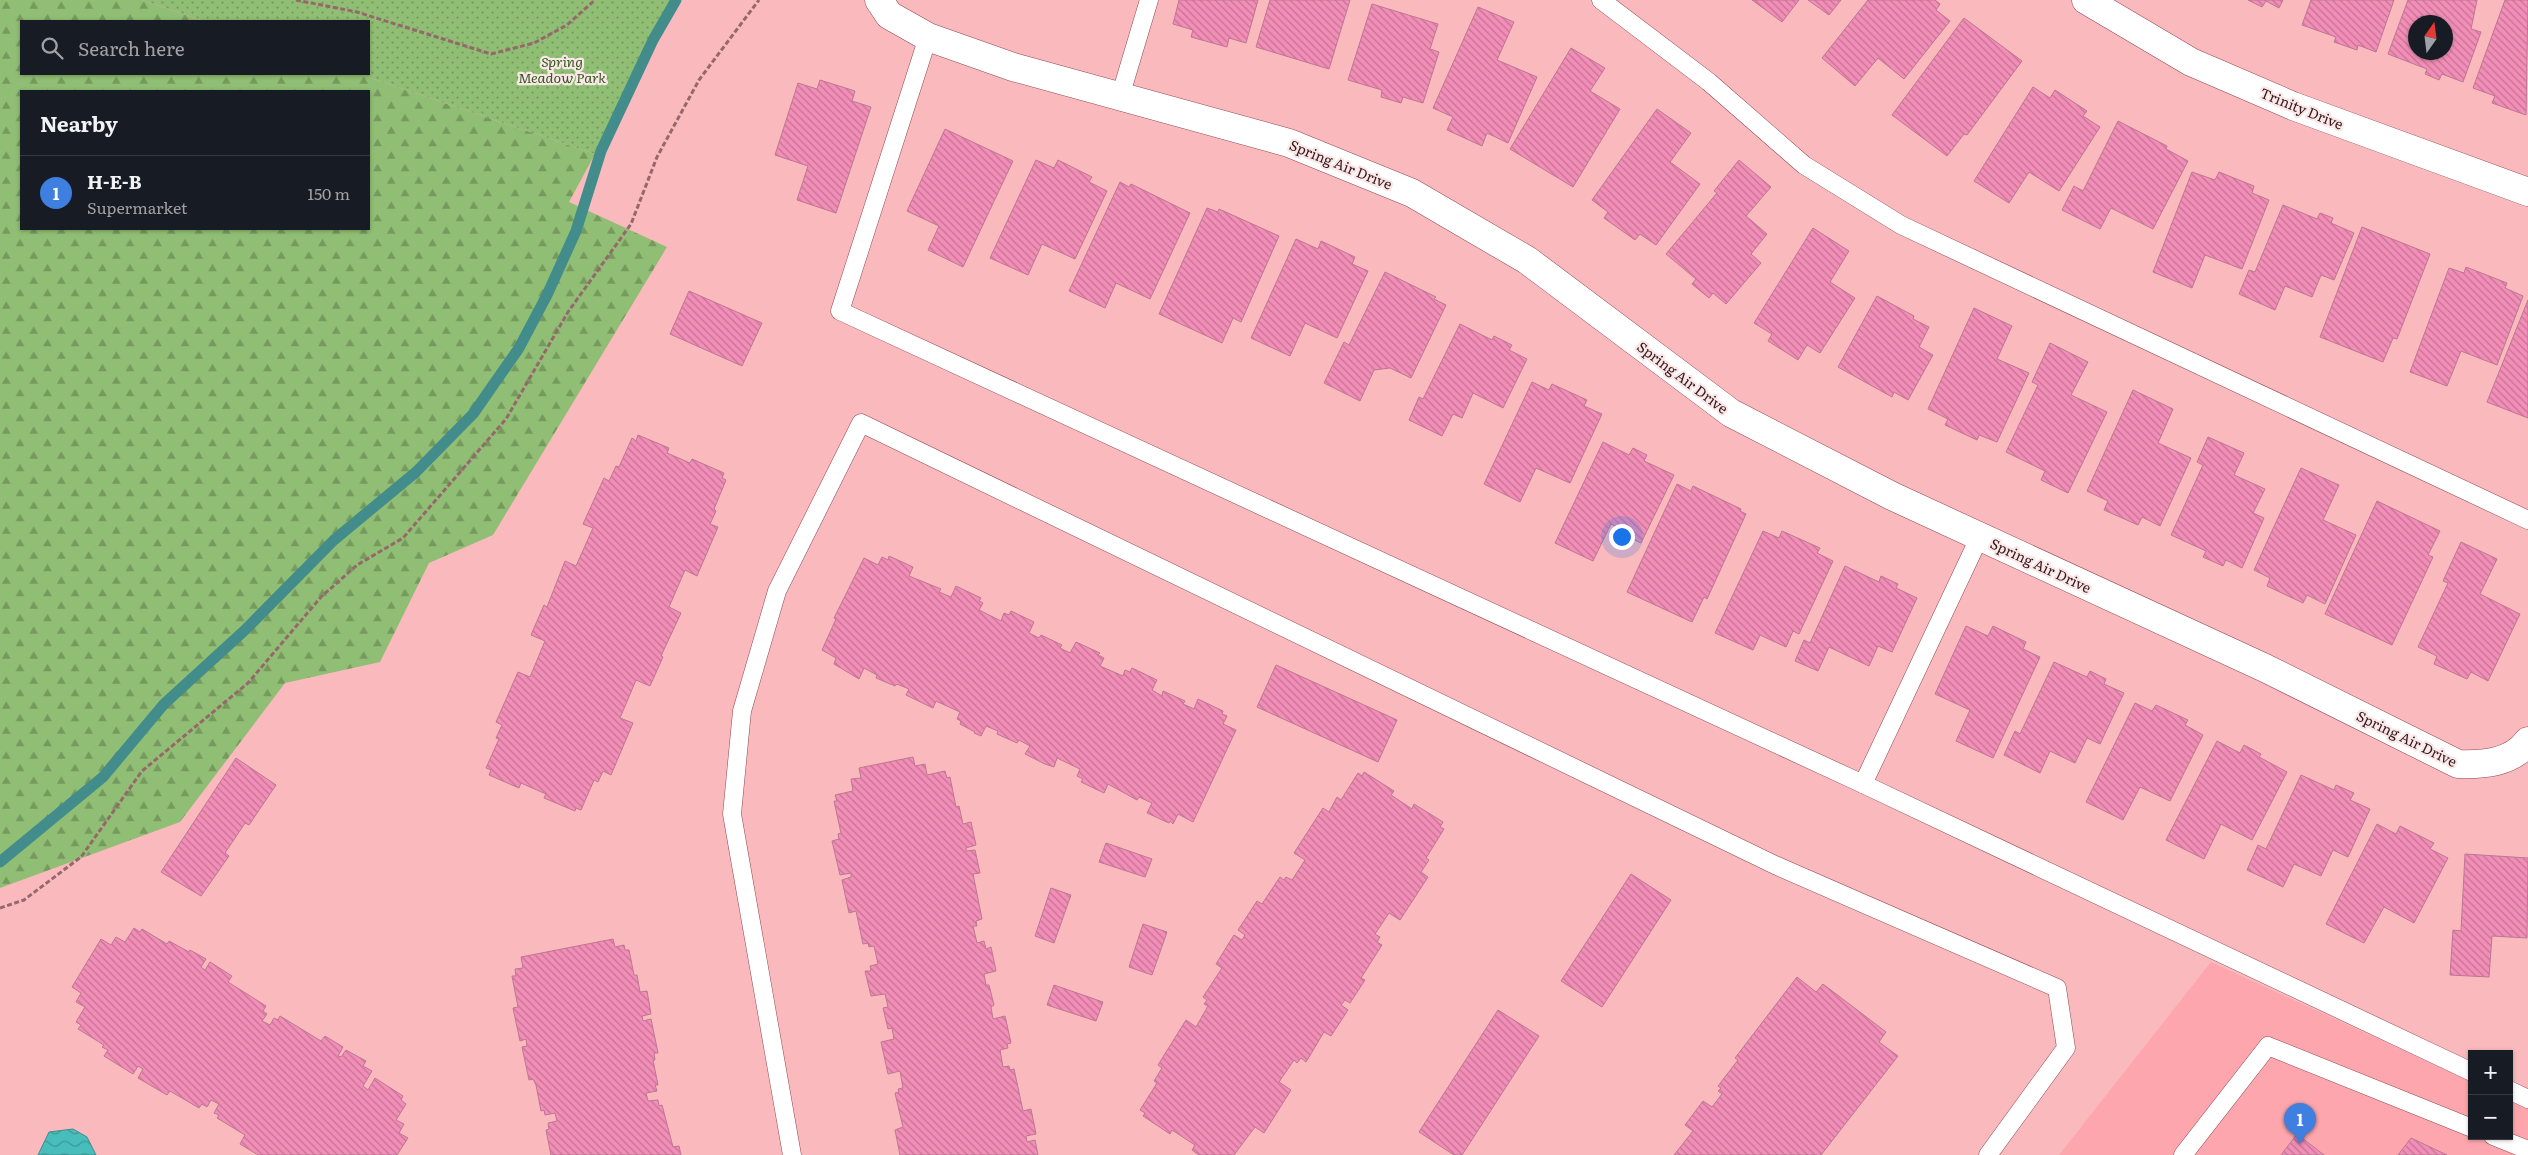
<!DOCTYPE html>
<html lang="en">
<head>
<meta charset="utf-8">
<style>
  :root { --surface:#171b24; --page:#20242c; --text:#f1f3f6; --muted:#9ea1a6; --line:#363941; --accent:#297372 }
  body { margin:0; font-family:Literata,serif; background:var(--page); color:var(--text) }
  .controls { position:absolute; right:15px; bottom:15px; display:grid; overflow:hidden; border-radius:0px; box-shadow:0 1px 4px #0004 }
  .controls button { width:45px; height:45px; display:grid; place-items:center; padding:0; border:0; border-bottom:1px solid var(--line); background:var(--surface); color:var(--text); font:25px sans-serif }
  .compass { position:absolute; left:2408px; top:15px; width:45px; height:45px; border-radius:50%; background:var(--surface); box-shadow:0 1px 4px #0004; rotate:14deg }
  .you { position:absolute; left:1621px; top:536px; width:18px; height:18px; margin:-12px; border:4px solid #fff; border-radius:50%; background:#1a73e8; box-shadow:0 0 0 8px #1a73e833 }
  .badge { display:grid; place-items:center; width:32px; height:32px; border-radius:50%; background:var(--accent); color:#fff; font-size:16px; font-weight:700 }
  .pin { position:absolute; translate:-50% -41px; filter:drop-shadow(0 1px 2px #0008) }
  .pin::after { content:''; position:absolute; top:26px; width:18px; height:15px; background:inherit; clip-path:polygon(0 0,100% 0,50% 100%) }
  .list { margin:0; padding:0; list-style:none }
  h2 { display:flex; justify-content:space-between; align-items:center; height:65px; margin:0; padding:0 20px; font-size:21px }
  h2 small { font-size:16px; font-weight:400; color:var(--muted) }
  .list li { display:grid; grid-template-columns:32px 1fr auto; gap:15px; align-items:center; box-sizing:border-box; height:75px; padding:0 20px; border-top:1px solid var(--line) }
  .list b { display:block; font-size:19px; white-space:nowrap }
  .list p { margin:0; font-size:16px; white-space:nowrap; color:var(--muted) }
  .list em { font-size:16px; font-style:normal; color:var(--muted) }
  .icon { flex:none; width:28px; height:28px; fill:none; stroke:currentColor; stroke-width:2; stroke-linecap:round; stroke-linejoin:round }
  .map { position:relative; flex:none; width:2528px; height:1155px; overflow:hidden }
  .search { position:absolute; background:var(--surface); box-shadow:0 1px 4px #0004; left:20px; top:20px; width:350px; height:55px; display:flex; align-items:center; gap:12px; box-sizing:border-box; padding:0 18px; border-radius:0px; color:var(--muted); font-size:19px }
  .panel { position:absolute; background:var(--surface); box-shadow:0 1px 4px #0004; left:20px; top:90px; width:350px; height:140px; border-radius:0px }
  .map>svg:first-child { display:block }
  .built { fill:#fea6ad }
  .forest { fill:url(#forest-firs); fill-rule:evenodd }
  .park { fill:url(#park-dots) }
  .water { fill:url(#water-waves); stroke:#428c8c }
  .lines { fill:none; stroke-linecap:round; stroke-linejoin:round }
  .stream { stroke:#428c8c; stroke-width:11 }
  .building { fill:url(#building-back-hatch); stroke:#bd7793; fill-rule:evenodd }
  .service-casing { stroke:#8f4951; stroke-width:19 }
  .minor-casing { stroke:#8f4951; stroke-width:29 }
  .path { stroke:#96676b; stroke-width:3; stroke-dasharray:5 2.5; stroke-linecap:butt }
  .service { stroke:#fff; stroke-width:18 }
  .minor { stroke:#fff; stroke-width:28 }
  .labels { text-anchor:middle; dominant-baseline:central; stroke-width:4.5; stroke-linejoin:round; paint-order:stroke }
  .park-label { font-size:14px; font-style:italic; fill:#35581c; stroke:#fae8e9 }
  .street-label { font-size:14px; fill:#37191c; stroke:#fae8e9 }
</style>
</head>
<body>
<div class="map">
<svg width="2528" height="1155" viewBox="0 0 2528 1155">
  <defs>
    <pattern id="forest-firs" width="22" height="20" patternUnits="userSpaceOnUse" patternTransform="scale(1.25)"><rect width="22" height="20" fill="#90be74"/><path d="M5 1l3.5 6h-7zM16 11l3.5 6h-7z" fill="#769a5e"/></pattern>
    <pattern id="park-dots" width="8" height="8" patternUnits="userSpaceOnUse" patternTransform="scale(1.25)"><rect width="8" height="8" fill="#90be74"/><path d="M2 2h.1M6 6h.1" fill="none" stroke="#769a5e" stroke-width="1.8" stroke-linecap="round"/></pattern>
    <pattern id="water-waves" width="16" height="10" patternUnits="userSpaceOnUse" patternTransform="scale(1.25)"><rect width="16" height="10" fill="#47bdbc"/><path d="M0 5q4-4 8 0t8 0" fill="none" stroke="#3c9998"/></pattern>
    <pattern id="building-back-hatch" width="6" height="6" patternUnits="userSpaceOnUse" patternTransform="scale(1.25)"><rect width="6" height="6" fill="#f28eb7"/><path d="M-1 5l2 2M0 0l6 6M5-1l2 2" fill="none" stroke="#c57394"/></pattern>
  </defs>
  <rect width="100%" height="100%" fill="#fab9bd"/>
  <polygon class="built" points="2211,962 2472,1082 2472,1136 2509,1136 2509,1100 2528,1108 2528,1155 2059,1155"/>
  <path class="forest" d="M0 0H142L204 21H21V74H359L595 154 569 202 667 247 493 535 429 563 380 662 285 683 180 822 0 888ZM21 91H369V229H21Z"/>
  <polygon class="park" points="142,0 678,0 595,154 359,74 369,74 369,21 204,21"/>
  <polygon class="water" points="73,1129 87,1137 96,1155 38,1155 49,1132"/>
  <g class="lines">
    <polyline class="stream" points="0,862 103,777 164,704 245,630 334,540 416,472 473,414 519,348 547,295 576,231 601,151 653,40 676,0"/>
  </g>
  <g class="building">
    <polygon points="1179,0 1258,0 1246,43 1229,38 1227,47 1191,37 1193,30 1173,24"/>
    <polygon points="1270,0 1350,0 1329,69 1256,47"/>
    <polygon points="1752,0 1799,0 1782,22"/>
    <polygon points="1808,0 1841,0 1829,15"/>
    <polygon points="1868,0 1935,0 1940,4 1936,10 1950,21 1904,79 1878,58 1855,86 1822,58"/>
    <polygon points="2248,0 2283,0 2279,8 2266,1 2262,7"/>
    <polygon points="2311,0 2394,0 2376,52 2358,45 2357,50 2334,42 2336,37 2302,25"/>
    <path d="M2408 0H2477L2471 29 2481 32 2463 82 2442 74 2439 80 2425 74 2427 69 2388 54ZM2416 22H2446V52H2416Z"/>
    <polygon points="2505,0 2528,0 2526,115 2492,103 2495,96 2473,88"/>
    <polygon points="1372,4 1438,24 1430,49 1439,52 1423,103 1403,97 1401,103 1381,97 1382,90 1348,80"/>
    <polygon points="1478,7 1514,22 1497,60 1537,77 1508,143 1487,133 1482,146 1447,130 1453,117 1433,108"/>
    <polygon points="1964,18 2022,61 1967,135 1964,134 1947,156 1892,115"/>
    <polygon points="1571,48 1605,68 1590,91 1620,109 1573,187 1510,149"/>
    <polygon points="820,80 855,91 852,101 871,107 836,213 797,200 808,166 775,155 798,83 817,89"/>
    <polygon points="2033,87 2050,98 2055,90 2087,111 2083,116 2100,127 2059,191 2029,172 2009,203 1974,181"/>
    <polygon points="1657,109 1691,133 1670,162 1700,184 1656,245 1640,234 1635,240 1604,218 1608,212 1592,200"/>
    <polygon points="2118,121 2167,146 2166,149 2188,161 2153,229 2111,208 2100,229 2062,210 2074,186 2083,191"/>
    <polygon points="945,129 1013,161 963,267 928,250 939,226 907,211"/>
    <polygon points="1036,160 1054,168 1058,160 1092,177 1089,182 1107,191 1075,259 1042,244 1028,275 990,258"/>
    <polygon points="1739,160 1771,187 1746,216 1767,234 1751,254 1761,263 1726,304 1713,293 1709,298 1692,284 1696,279 1666,254 1717,193 1714,191"/>
    <polygon points="2192,172 2215,180 2219,172 2254,186 2252,193 2269,200 2242,269 2205,255 2192,288 2153,272"/>
    <polygon points="1120,182 1129,187 1131,184 1190,213 1150,299 1116,283 1105,308 1069,291"/>
    <polygon points="2283,205 2317,219 2320,213 2333,218 2331,223 2354,233 2334,280 2321,275 2312,297 2285,286 2275,310 2239,294 2249,270 2255,272"/>
    <polygon points="1207,208 1218,212 1219,209 1279,236 1241,322 1233,318 1222,343 1159,314"/>
    <polygon points="2362,227 2430,254 2397,339 2393,338 2383,362 2320,337"/>
    <polygon points="1813,228 1849,251 1830,282 1855,298 1820,353 1807,345 1798,360 1768,341 1772,334 1754,323"/>
    <polygon points="1296,239 1318,249 1321,241 1355,257 1352,264 1368,271 1337,338 1305,323 1290,356 1251,338"/>
    <polygon points="2466,267 2507,283 2505,288 2523,296 2497,365 2461,351 2447,386 2410,372 2449,268 2464,273"/>
    <polygon points="1385,272 1436,297 1434,299 1446,305 1411,378 1390,368 1374,370 1360,401 1324,383 1344,342 1349,345"/>
    <polygon points="689,291 762,323 742,366 670,334"/>
    <polygon points="1877,296 1914,316 1913,319 1929,327 1919,347 1933,355 1908,400 1894,392 1892,397 1838,367"/>
    <polygon points="2528,300 2528,418 2487,402"/>
    <polygon points="1974,308 2012,326 1997,359 2029,373 1997,442 1979,435 1977,440 1945,425 1948,419 1928,409"/>
    <polygon points="1460,324 1492,340 1494,336 1512,345 1509,350 1527,359 1503,408 1473,393 1462,418 1453,414 1442,436 1409,420 1419,397 1423,399"/>
    <polygon points="2050,343 2088,362 2071,395 2107,412 2068,493 2041,480 2045,471 2006,452 2038,385 2032,382"/>
    <polygon points="1532,382 1549,390 1552,384 1587,400 1584,406 1602,414 1570,483 1536,468 1520,502 1484,484"/>
    <polygon points="2133,390 2173,409 2158,443 2191,458 2160,526 2142,517 2138,525 2104,510 2108,501 2087,491"/>
    <polygon points="638,435 669,448 667,453 690,463 692,459 724,473 722,478 726,480 714,509 716,511 710,524 718,527 697,576 685,570 669,607 681,613 661,656 663,657 650,686 636,680 620,718 633,723 611,775 603,771 598,782 594,780 581,810 576,808 575,811 544,798 546,794 521,783 519,788 489,775 491,770 486,768 499,739 496,738 502,725 496,722 518,672 530,677 545,641 531,635 544,605 547,607 565,561 576,566 593,528 583,524 604,478 609,481 616,466 619,467 632,438 636,441"/>
    <polygon points="2208,437 2244,453 2234,475 2265,489 2253,513 2264,518 2242,568 2226,560 2223,566 2203,557 2206,551 2171,535 2203,465 2197,462"/>
    <polygon points="1603,442 1629,455 1633,448 1647,455 1644,461 1674,475 1641,543 1620,533 1621,529 1611,524 1593,561 1555,543"/>
    <polygon points="2301,468 2339,485 2323,520 2356,535 2325,604 2307,595 2303,603 2267,586 2270,578 2254,570"/>
    <polygon points="1677,484 1691,491 1693,486 1741,509 1740,511 1746,514 1707,599 1704,597 1692,622 1627,592"/>
    <polygon points="2377,501 2440,531 2428,555 2433,557 2392,645 2325,614"/>
    <polygon points="1763,531 1779,538 1782,531 1820,548 1817,553 1833,561 1799,634 1793,631 1786,647 1760,635 1753,650 1715,633"/>
    <polygon points="2461,542 2497,559 2480,594 2520,614 2488,681 2471,672 2467,679 2434,664 2437,656 2418,647 2448,583 2443,581"/>
    <polygon points="889,556 913,567 909,576 941,589 939,592 951,597 956,586 981,598 979,601 983,603 979,610 1001,621 1004,613 1009,615 1011,611 1034,622 1029,633 1039,638 1041,635 1062,645 1060,648 1070,653 1076,642 1100,653 1098,655 1104,658 1100,666 1123,676 1125,670 1130,672 1132,668 1157,680 1152,690 1162,696 1163,691 1185,701 1183,704 1194,709 1198,699 1223,711 1222,714 1227,716 1223,724 1236,730 1193,822 1178,814 1173,824 1170,821 1169,823 1147,813 1152,803 1139,797 1137,800 1108,784 1104,793 1081,782 1083,779 1077,776 1080,769 1057,758 1054,767 1045,764 1025,754 1030,746 1019,740 1017,743 997,734 998,731 986,726 981,736 974,733 975,732 960,724 961,721 957,719 960,712 936,701 933,708 906,695 909,689 897,684 895,686 876,678 877,675 864,668 859,679 834,664 836,658 822,650 836,619 834,618 864,558 878,565 882,557 888,560"/>
    <polygon points="1845,566 1879,582 1881,576 1898,584 1896,588 1917,598 1892,652 1878,646 1869,666 1829,647 1818,671 1795,661 1804,640 1810,643"/>
    <polygon points="1966,626 1988,636 1993,626 2026,642 2023,649 2040,657 1993,758 1956,741 1970,710 1935,694"/>
    <polygon points="2054,662 2087,677 2090,671 2106,679 2104,684 2124,693 2100,744 2087,738 2075,763 2050,751 2040,773 2004,755 2015,731 2020,734"/>
    <polygon points="1276,665 1397,720 1378,762 1257,707"/>
    <polygon points="2135,703 2152,711 2156,705 2188,720 2185,725 2203,735 2170,801 2140,787 2123,820 2086,802"/>
    <polygon points="2217,741 2240,753 2244,745 2261,754 2259,757 2287,772 2252,840 2221,824 2204,859 2166,840"/>
    <polygon points="913,757 915,766 925,764 927,775 945,771 947,778 950,777 956,807 959,806 963,824 971,822 976,845 966,848 966,851 975,850 980,873 973,874 982,919 976,921 977,926 973,926 977,943 984,941 986,949 991,947 996,971 984,974 986,985 989,985 994,1005 991,1007 993,1019 1005,1016 1011,1043 1007,1044 1008,1048 1000,1050 1003,1067 1009,1066 1010,1070 1014,1069 1023,1111 1031,1109 1036,1134 1026,1136 1027,1142 1035,1140 1038,1155 900,1155 895,1130 903,1127 895,1093 899,1092 898,1089 903,1088 900,1071 888,1074 881,1042 894,1039 892,1028 888,1029 883,1008 888,1007 885,994 871,996 865,971 871,971 870,966 878,964 874,946 869,947 868,943 863,944 856,911 849,913 842,880 851,877 851,873 840,875 832,841 839,839 838,834 841,833 834,801 837,801 835,795 853,791 851,779 861,778 859,768"/>
    <polygon points="236,758 276,785 249,825 245,823 225,853 229,856 201,896 161,872"/>
    <polygon points="1364,772 1394,791 1391,795 1412,809 1414,804 1443,822 1440,827 1444,829 1426,858 1429,860 1421,872 1428,877 1400,920 1389,913 1375,934 1380,937 1377,942 1382,945 1361,978 1365,980 1350,1003 1345,1000 1341,1005 1348,1010 1331,1036 1324,1032 1306,1062 1301,1058 1297,1063 1294,1060 1279,1082 1291,1090 1264,1133 1255,1127 1234,1155 1199,1155 1192,1150 1195,1145 1172,1130 1170,1134 1143,1116 1145,1113 1140,1110 1157,1083 1154,1081 1162,1068 1158,1065 1186,1020 1196,1027 1208,1006 1204,1004 1207,1000 1203,997 1222,968 1216,964 1234,935 1242,940 1245,935 1238,930 1257,901 1262,904 1280,877 1284,880 1286,877 1292,880 1305,860 1294,853 1323,808 1329,812 1337,797 1341,800 1358,773 1362,776"/>
    <polygon points="2301,775 2334,790 2336,785 2354,793 2350,800 2370,809 2348,857 2333,850 2321,876 2294,864 2283,887 2247,870 2258,845 2266,849"/>
    <polygon points="2377,824 2396,834 2400,826 2434,843 2430,849 2448,858 2414,923 2384,907 2364,943 2326,924"/>
    <polygon points="1106,843 1152,859 1145,877 1099,862"/>
    <polygon points="2465,854 2528,858 2527,938 2492,936 2489,977 2450,975 2453,930 2461,931"/>
    <polygon points="1631,874 1671,900 1602,1007 1561,981"/>
    <polygon points="1051,888 1071,895 1054,943 1035,936"/>
    <polygon points="1143,924 1167,932 1152,975 1129,967"/>
    <polygon points="134,928 140,932 142,929 167,944 169,941 189,952 190,950 206,959 201,967 205,970 210,962 232,976 228,982 266,1006 263,1011 267,1014 262,1021 270,1025 274,1018 278,1020 280,1016 321,1041 325,1036 343,1047 338,1056 341,1057 346,1050 366,1061 363,1066 372,1071 363,1086 368,1090 375,1078 403,1096 401,1100 406,1104 396,1120 404,1124 399,1133 408,1138 397,1155 258,1155 240,1144 245,1135 217,1118 219,1115 214,1113 219,1104 211,1100 207,1107 202,1104 199,1108 170,1091 167,1095 138,1078 143,1069 138,1066 133,1074 104,1056 108,1050 102,1047 104,1045 78,1029 81,1025 76,1022 85,1007 76,1002 81,993 72,987 101,939 111,945 116,937 125,942"/>
    <polygon points="613,939 615,947 624,945 625,950 629,950 634,975 637,975 640,992 647,991 651,1014 642,1016 643,1021 651,1019 658,1053 654,1053 655,1060 653,1060 658,1085 655,1085 657,1091 646,1093 648,1101 658,1100 659,1106 662,1105 673,1147 679,1146 681,1155 551,1155 546,1130 549,1129 548,1123 557,1121 555,1113 545,1115 544,1110 541,1111 536,1085 533,1079 529,1080 522,1047 527,1046 526,1039 520,1041 513,1008 518,1007 512,976 516,976 515,969 523,968 521,957"/>
    <polygon points="1797,977 1816,992 1823,984 1886,1032 1879,1042 1898,1056 1821,1155 1674,1155 1693,1131 1685,1125 1703,1101 1712,1107 1722,1094 1718,1091 1721,1088 1718,1086 1738,1060 1735,1058"/>
    <polygon points="1054,985 1103,1002 1096,1021 1047,1005"/>
    <polygon points="1498,1010 1539,1036 1462,1155 1454,1155 1419,1132"/>
    <polygon points="2297,1134 2324,1155 2281,1155"/>
    <polygon points="2411,1138 2447,1155 2398,1155"/>
  </g>
  <g class="lines">
    <defs>
      <g id="service">
        <polyline points="1601,0 1709,82 1804,165 1901,225 2528,520"/>
        <polyline points="928,37 840,311 1863,784 2472,1072"/>
        <polyline points="1120,97 1149,0"/>
        <polyline points="1863,784 1980,536"/>
        <polyline points="2509,1090 2528,1099"/>
        <polyline points="2493,1136 2528,1150"/>
        <polyline points="792,1155 732,814 742,711 777,591 861,423 1775,865 2057,988 2066,1048 1988,1155"/>
        <polyline points="2183,1155 2268,1046 2472,1128"/>
      </g>
      <g id="minor">
        <path d="M879 0 889 15 928 37 1013 67 1289 143 1412 193 1527 260 1731 413 1892 496 2265 668 2458 764C2483 765 2512 763 2528 741"/>
        <polyline points="2086,0 2191,62 2293,106 2528,192"/>
      </g>
    </defs>
    <use href="#service" class="service-casing"/>
    <use href="#minor" class="minor-casing"/>
    <g class="path">
      <polyline points="296,0 357,12 491,54 534,43 567,25 595,0"/>
      <polyline points="0,908 24,900 81,857 142,771 248,683 321,597 357,565 403,538 506,419 568,312 631,224 657,157 699,80 759,0"/>
    </g>
    <use href="#service" class="service"/>
    <use href="#minor" class="minor"/>
  </g>
  <g class="labels">
    <g class="park-label">
      <text x="562" y="61">Spring<tspan x="562" dy="16">Meadow Park</tspan></text>
    </g>
    <g class="street-label">
      <text transform="translate(2302 108) rotate(22)">Trinity Drive</text>
      <text transform="translate(1341 164) rotate(22)">Spring Air Drive</text>
      <text transform="translate(1683 377) rotate(37)">Spring Air Drive</text>
      <text transform="translate(2041 565) rotate(25)">Spring Air Drive</text>
      <text transform="translate(2407 738) rotate(26)">Spring Air Drive</text>
    </g>
  </g>
</svg>
<div class="controls">
<button>+</button>
<button>−</button>
</div>
<svg class="compass" viewBox="-18 -18 36 36"><path d="M0-13l5 13h-10z" fill="#e53935"/><path d="M0 13l5-13h-10z" fill="#9ea1a6"/></svg>
<div class="you"></div>
<div class="pin badge" style="left:2300px;top:1144px;background:#3f7fe0">1</div>
<div class="search"><svg class="icon" aria-label="search" viewBox="0 0 24 24"><circle cx="10" cy="10" r="6"/><path d="M15 15l6 6"/></svg>Search here</div>
<section class="panel">
<h2>Nearby<small></small></h2>
<ul class="list">
<li><span class="badge" style="background:#3f7fe0">1</span><div><b>H-E-B</b><p>Supermarket</p></div><em>150 m</em></li>
</ul>
</section>
</div>
</body>
</html>
